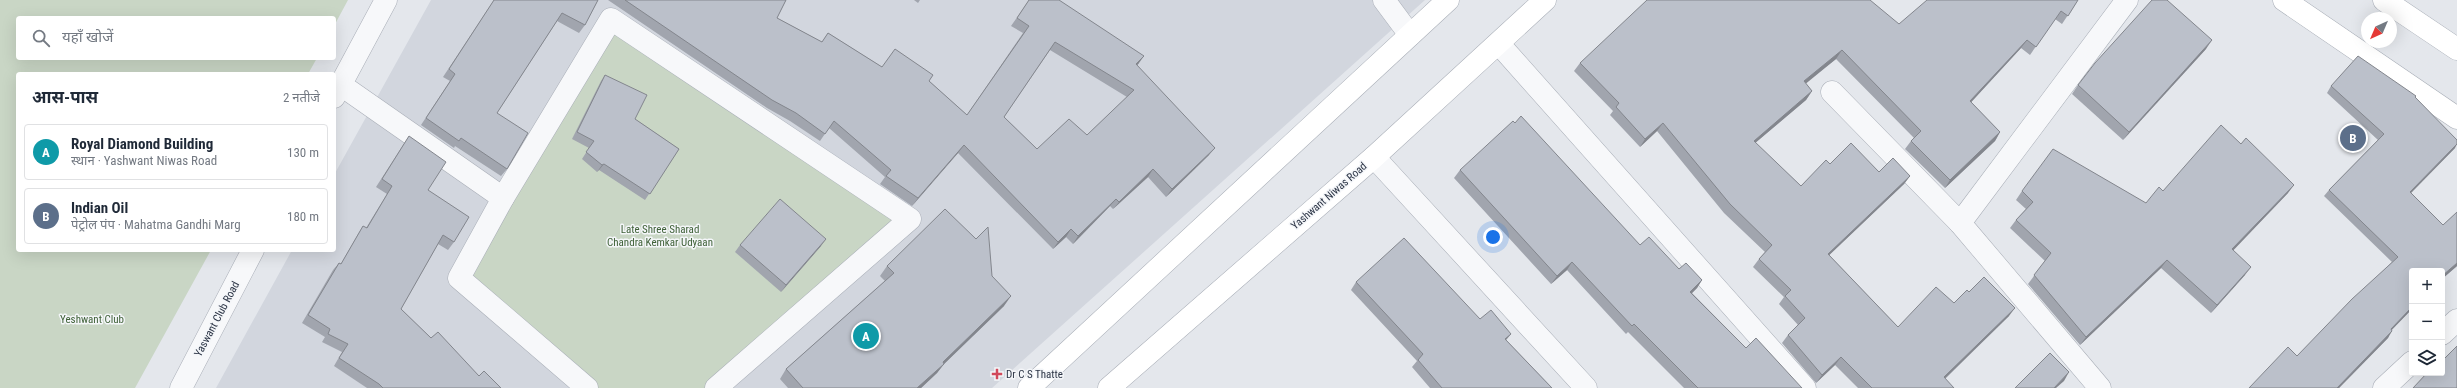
<!DOCTYPE html>
<html lang="hi">
<head>
<meta charset="utf-8">
<style>
  :root { --surface:#fff; --page:#f6f6f7; --text:#1f2937; --muted:#747a83; --line:#e0e1e3; --accent:#db2777 }
  body { margin:0; font-family:"Roboto Condensed","Noto Sans Devanagari",sans-serif; background:var(--page); color:var(--text) }
  .controls { position:absolute; right:12px; bottom:12px; display:grid; overflow:hidden; border-radius:4px; box-shadow:0 4px 16px #0002 }
  .controls button { width:36px; height:36px; display:grid; place-items:center; padding:0; border:0; border-bottom:1px solid var(--line); background:var(--surface); color:var(--text); font:20px sans-serif }
  .compass { position:absolute; left:2361px; top:12px; width:36px; height:36px; border-radius:50%; background:var(--surface); box-shadow:0 4px 16px #0002; rotate:224deg }
  .you { position:absolute; left:1493px; top:237px; width:14px; height:14px; margin:-10px; border:3px solid #fff; border-radius:50%; background:#1a73e8; box-shadow:0 0 0 6px #1a73e833 }
  .badge { display:grid; place-items:center; width:26px; height:26px; border-radius:50%; background:var(--accent); color:#fff; font-size:13px; font-weight:700 }
  .pin { position:absolute; translate:-50% -50%; border:2px solid #fff; box-shadow:0 1px 4px #0006 }
  .list { margin:0; padding:0; list-style:none }
  h2 { display:flex; justify-content:space-between; align-items:center; height:52px; margin:0; padding:0 16px; font-size:17px }
  h2 small { font-size:13px; font-weight:400; color:var(--muted) }
  .list li { display:grid; grid-template-columns:26px 1fr auto; gap:12px; align-items:center; box-sizing:border-box; height:56px; margin:0 8px 8px; padding:0 8px; border:1px solid var(--line); border-radius:4px }
  .list b { display:block; font-size:15px; white-space:nowrap }
  .list p { margin:0; font-size:13px; white-space:nowrap; color:var(--muted) }
  .list em { font-size:13px; font-style:normal; color:var(--muted) }
  .icon { flex:none; width:22px; height:22px; fill:none; stroke:currentColor; stroke-width:2; stroke-linecap:round; stroke-linejoin:round }
  .map { position:relative; flex:none; width:2457px; height:388px; overflow:hidden }
  .search { position:absolute; background:var(--surface); box-shadow:0 4px 16px #0002; left:16px; top:16px; width:320px; height:44px; display:flex; align-items:center; gap:10px; box-sizing:border-box; padding:0 14px; border-radius:4px; color:var(--muted); font-size:15px }
  .panel { position:absolute; background:var(--surface); box-shadow:0 4px 16px #0002; left:16px; top:72px; width:320px; height:180px; border-radius:4px }
  .map>svg:first-child { display:block }
  .built { fill:#d2d6de }
  .green { fill:#c9d6c5 }
  .lines { fill:none; stroke-linecap:round; stroke-linejoin:round }
  .street-casing { stroke:#a9aeb7; stroke-width:23 }
  .secondary-casing { stroke:#a9aeb7; stroke-width:23 }
  .street { stroke:#f7f8fa; stroke-width:22 }
  .secondary { stroke:#fff; stroke-width:22 }
  .wall { fill:#a1a5ae; fill-rule:evenodd }
  .shaded-wall { fill:#83868d }
  .building { fill:#bbc0ca; stroke:#83868d; fill-rule:evenodd }
  .poi-dot { fill:#d1495b; stroke:#f4f6f9; stroke-width:1.5 }
  .labels { text-anchor:middle; dominant-baseline:central; stroke-width:3; stroke-linejoin:round; paint-order:stroke }
  .street-label { font-size:11px; fill:#2b3445; stroke:#f4f6f9 }
  .park-label { font-size:11px; fill:#3f6138; stroke:#f4f6f9 }
  .poi-label { font-size:11px; fill:#2b3445; stroke:#f4f6f9; text-anchor:start }
</style>
</head>
<body>
<div class="map">
<svg width="2457" height="388" viewBox="0 0 2457 388">
  <rect width="100%" height="100%" fill="#e4e7ec"/>
  <polygon class="built" points="431,0 1425,0 992,388 216,388 292,250 334,250 334,175"/>
  <g class="green">
    <polygon points="0,0 348,0 334,26 334,18 18,18 18,58 317,58 308,74 18,74 18,250 211,250 135,388 0,388"/>
    <polygon points="611,19 910,219 716,388 587,388 459,278"/>
  </g>
  <g class="lines">
    <defs>
      <g id="street">
        <polyline points="1384,0 1410,35"/>
        <polyline points="1499,44 1805,388"/>
        <polyline points="341,85 503,198"/>
        <polyline points="1832,92 1960,223 2100,388"/>
        <polyline points="334,97 386,0"/>
        <polyline points="1374,157 1586,388"/>
        <polyline points="1960,223 2127,0"/>
        <polyline points="2442,334 2457,320"/>
        <polyline points="181,388 253,250"/>
        <polyline points="587,388 459,278 503,198 611,19 910,219 716,388"/>
        <polyline points="2384,388 2412,362"/>
      </g>
      <g id="secondary">
        <polyline points="2284,0 2457,118"/>
        <polyline points="2384,0 2457,49"/>
        <polyline points="1029,388 1448,0"/>
        <polyline points="1109,388 1374,157 1545,0"/>
      </g>
    </defs>
    <use href="#street" class="street-casing"/>
    <use href="#secondary" class="secondary-casing"/>
    <use href="#street" class="street"/>
    <use href="#secondary" class="secondary"/>
  </g>
  <g class="wall">
    <polygon points="494,0 598,0 585,25 579,33 557,21 497,113 507,169 501,176 455,146 454,148 421,125 450,81 443,77"/>
    <path d="M608 0H786L777 18 822 42 828 33 882 67 929 81 967 115 1023 33 1011 26 1029 0 1139 63 1137 66 1209 155 1166 197 1148 177 1113 209 1110 206 1073 244 1066 237 1053 249 958 153 912 206 880 184 885 177 829 128 820 141 790 121 767 108ZM1050 50 1127 97 1087 135 1037 149 1004 117Z"/>
    <polygon points="914,0 920,0 918,3"/>
    <polygon points="2078,0 2062,24 2055,19 2030,55 2021,48 1971,102 2000,132 1995,141 1945,188 1905,149 1911,141 1914,138 1836,59 1805,83 1812,91 1806,100 1755,143 1801,186 1830,164 1879,172 1910,176 1904,184 1829,255 1898,327 1954,303 1969,292 2009,316 1945,379 1954,388 1858,388 1835,365 1816,383 1782,343 1788,335 1798,325 1779,304 1784,297 1753,267 1759,259 1765,252 1724,213 1657,131 1640,147 1610,115 1613,111 1574,71 1580,63 1899,24"/>
    <polygon points="2206,49 2123,140 2072,94 2078,85"/>
    <polygon points="605,75 635,119 679,149 645,200 599,170 597,172 582,159 589,148 572,139 601,81"/>
    <polygon points="2331,86 2415,97 2455,148 2411,193 2443,225 2457,212 2457,266 2442,279 2412,271 2412,309 2391,330 2388,338 2339,388 2249,388 2297,356 2392,262 2324,196 2329,190 2378,140 2327,93"/>
    <polygon points="409,136 428,190 454,242 448,250 438,244 401,309 431,338 479,376 501,388 367,388 334,366 342,352 322,342 325,337 302,323 333,270 339,263 341,264 358,234 363,226 366,228 387,194 376,187"/>
    <polygon points="1460,170 1640,245 1679,269 1702,280 1697,288 1692,293 1746,348 1802,388 1684,388 1628,332 1626,334 1567,270 1551,284 1454,178"/>
    <polygon points="2022,191 2146,203 2163,191 2288,193 2233,250 2245,275 2211,313 2161,268 2080,345 2028,284 2045,261 2010,228 2016,220 2026,209 2016,200"/>
    <polygon points="740,245 821,246 781,292 735,252"/>
    <polygon points="887,266 992,276 1004,306 944,364 937,373 921,388 788,388 780,379 786,369 885,281 880,276"/>
    <polygon points="1356,282 1480,319 1511,334 1506,340 1552,388 1430,388 1412,367 1417,361 1351,290"/>
  </g>
  <g class="shaded-wall">
    <polygon points="2027,40 2021,48 1964,110 1970,101"/>
    <polygon points="2212,40 2206,49 2123,140 2129,132"/>
    <polygon points="1842,50 1836,59 1798,90 1804,81"/>
    <polygon points="1144,56 1139,63 1130,72 1136,64"/>
    <polygon points="1812,91 1806,100 1748,149 1754,141"/>
    <polygon points="1663,123 1657,131 1640,147 1645,139"/>
    <polygon points="2000,132 1995,141 1945,188 1950,180"/>
    <polygon points="2457,144 2455,148 2405,199 2410,192"/>
    <polygon points="964,145 958,153 912,206 918,198"/>
    <polygon points="1215,148 1209,155 1166,197 1172,189"/>
    <polygon points="604,164 599,170 597,172 602,165"/>
    <polygon points="1153,169 1148,177 1113,209 1119,202"/>
    <polygon points="1910,176 1904,184 1822,262 1828,254"/>
    <polygon points="2294,185 2288,193 2226,258 2232,249"/>
    <polygon points="1116,199 1110,206 1073,244 1078,236"/>
    <polygon points="1071,229 1066,237 1053,249 1058,242"/>
    <polygon points="826,239 821,246 781,292 786,285"/>
    <polygon points="2167,260 2161,268 2080,345 2086,337"/>
    <polygon points="1572,262 1567,270 1551,284 1557,276"/>
    <polygon points="2457,263 2457,266 2442,279 2442,276"/>
    <polygon points="2251,267 2245,275 2211,313 2217,305"/>
    <polygon points="1702,280 1697,288 1685,300 1690,292"/>
    <polygon points="1011,296 1004,306 944,364 937,373 921,388 917,388 943,362"/>
    <polygon points="2412,307 2412,309 2386,336 2391,329"/>
    <polygon points="2015,308 2009,316 1938,385 1944,377"/>
    <polygon points="2392,331 2388,338 2339,388 2337,388"/>
    <polygon points="1511,334 1505,341 1505,339"/>
    <polygon points="1841,357 1835,365 1816,383 1822,375"/>
    <polygon points="2069,372 2064,381 2056,388 2054,388"/>
  </g>
  <g class="building">
    <polygon points="494,0 598,0 585,25 562,13 497,113 528,133 507,169 461,138 459,141 426,118 455,74 449,69"/>
    <path d="M625 0H786L777 18 822 42 828 33 882 67 895 49 933 75 929 81 967 115 1029 26 1017 18 1029 0H1059L1144 56 1136 64 1215 148 1172 189 1153 169 1119 202 1116 199 1078 236 1071 229 1058 242 964 145 918 198 886 176 891 170 834 121 825 134 796 113 772 100ZM1055 42 1134 90 1087 135 1069 119 1037 149 1004 117Z"/>
    <polygon points="1647,0 1870,0 1899,24 1927,0 2078,0 2068,16 2061,11 2036,47 2027,40 1970,101 2000,132 1950,180 1911,141 1921,131 1842,50 1804,81 1812,91 1754,141 1801,186 1826,160 1830,164 1851,143 1879,172 1893,158 1910,176 1828,254 1898,327 1936,287 1954,303 1967,290 1969,292 1984,277 2015,308 1944,377 1954,388 1872,388 1841,357 1822,375 1788,335 1805,318 1785,296 1791,290 1759,259 1772,245 1730,204 1663,123 1645,139 1616,107 1619,103 1580,63"/>
    <polygon points="2152,0 2167,0 2212,40 2129,132 2078,85 2095,63"/>
    <polygon points="2358,56 2416,96 2415,97 2457,140 2457,144 2410,192 2443,225 2457,212 2457,263 2442,276 2442,271 2412,271 2412,307 2391,329 2392,331 2337,388 2249,388 2288,347 2297,356 2352,299 2398,257 2329,190 2384,134 2331,86"/>
    <polygon points="605,75 647,95 635,119 679,149 650,194 604,164 602,165 586,152 594,141 577,132"/>
    <polygon points="1521,116 1640,245 1649,237 1679,269 1686,263 1702,280 1690,292 1746,348 1756,338 1802,388 1698,388 1634,324 1632,326 1572,262 1557,276 1460,170 1513,121 1515,123"/>
    <polygon points="2221,125 2241,144 2246,138 2294,185 2232,249 2251,267 2217,305 2167,260 2086,337 2034,275 2051,253 2016,220 2033,202 2022,191 2053,149 2146,203 2159,187 2163,191"/>
    <polygon points="409,136 446,162 428,190 469,217 454,242 443,235 401,309 431,338 438,332 479,376 484,371 501,388 383,388 379,384 339,358 348,344 328,334 330,329 308,315 339,263 341,264 363,226 367,228 392,186 382,179"/>
    <polygon points="780,199 826,239 786,285 740,245"/>
    <polygon points="945,209 976,239 988,227 992,276 1011,296 943,362 944,364 917,388 803,388 786,369 894,273 887,266"/>
    <polygon points="1404,238 1480,319 1491,310 1511,334 1505,339 1552,388 1442,388 1418,360 1423,354 1356,282"/>
    <polygon points="2457,346 2457,388 2413,388 2427,373 2428,373 2429,374 2431,373 2442,373 2442,361"/>
    <polygon points="2050,353 2069,372 2054,388 2015,388"/>
  </g>
  <path class="poi-dot" d="M995 368h4v4h4v4h-4v4h-4v-4h-4v-4h4z"/>
  <g class="labels">
    <g class="street-label">
      <text transform="translate(1329 196) rotate(-41)">Yashwant Niwas Road</text>
      <text transform="translate(217 319) rotate(-62)">Yaswant Club Road</text>
    </g>
    <g class="park-label">
      <text x="660" y="229">Late Shree Sharad<tspan x="660" dy="13">Chandra Kemkar Udyaan</tspan></text>
      <text x="92" y="319">Yeshwant Club</text>
    </g>
    <g class="poi-label">
      <text x="1006" y="374">Dr C S Thatte</text>
    </g>
  </g>
</svg>
<div class="controls">
<button>+</button>
<button>−</button>
<button><svg class="icon" aria-label="layers" viewBox="0 0 24 24"><path d="M12 4l9 5-9 5-9-5zM3 14l9 5 9-5"/></svg></button>
</div>
<svg class="compass" viewBox="-18 -18 36 36"><path d="M0-13l5 13h-10z" fill="#e53935"/><path d="M0 13l5-13h-10z" fill="#747a83"/></svg>
<div class="you"></div>
<div class="pin badge" style="left:866px;top:336px;background:#0f9aa8">A</div>
<div class="pin badge" style="left:2353px;top:138px;background:#5c6f8a">B</div>
<div class="search"><svg class="icon" aria-label="search" viewBox="0 0 24 24"><circle cx="10" cy="10" r="6"/><path d="M15 15l6 6"/></svg>यहाँ खोजें</div>
<section class="panel">
<h2>आस-पास<small>2 नतीजे</small></h2>
<ul class="list">
<li><span class="badge" style="background:#0f9aa8">A</span><div><b>Royal Diamond Building</b><p>स्थान · Yashwant Niwas Road</p></div><em>130 m</em></li>
<li><span class="badge" style="background:#5c6f8a">B</span><div><b>Indian Oil</b><p>पेट्रोल पंप · Mahatma Gandhi Marg</p></div><em>180 m</em></li>
</ul>
</section>
</div>
</body>
</html>
